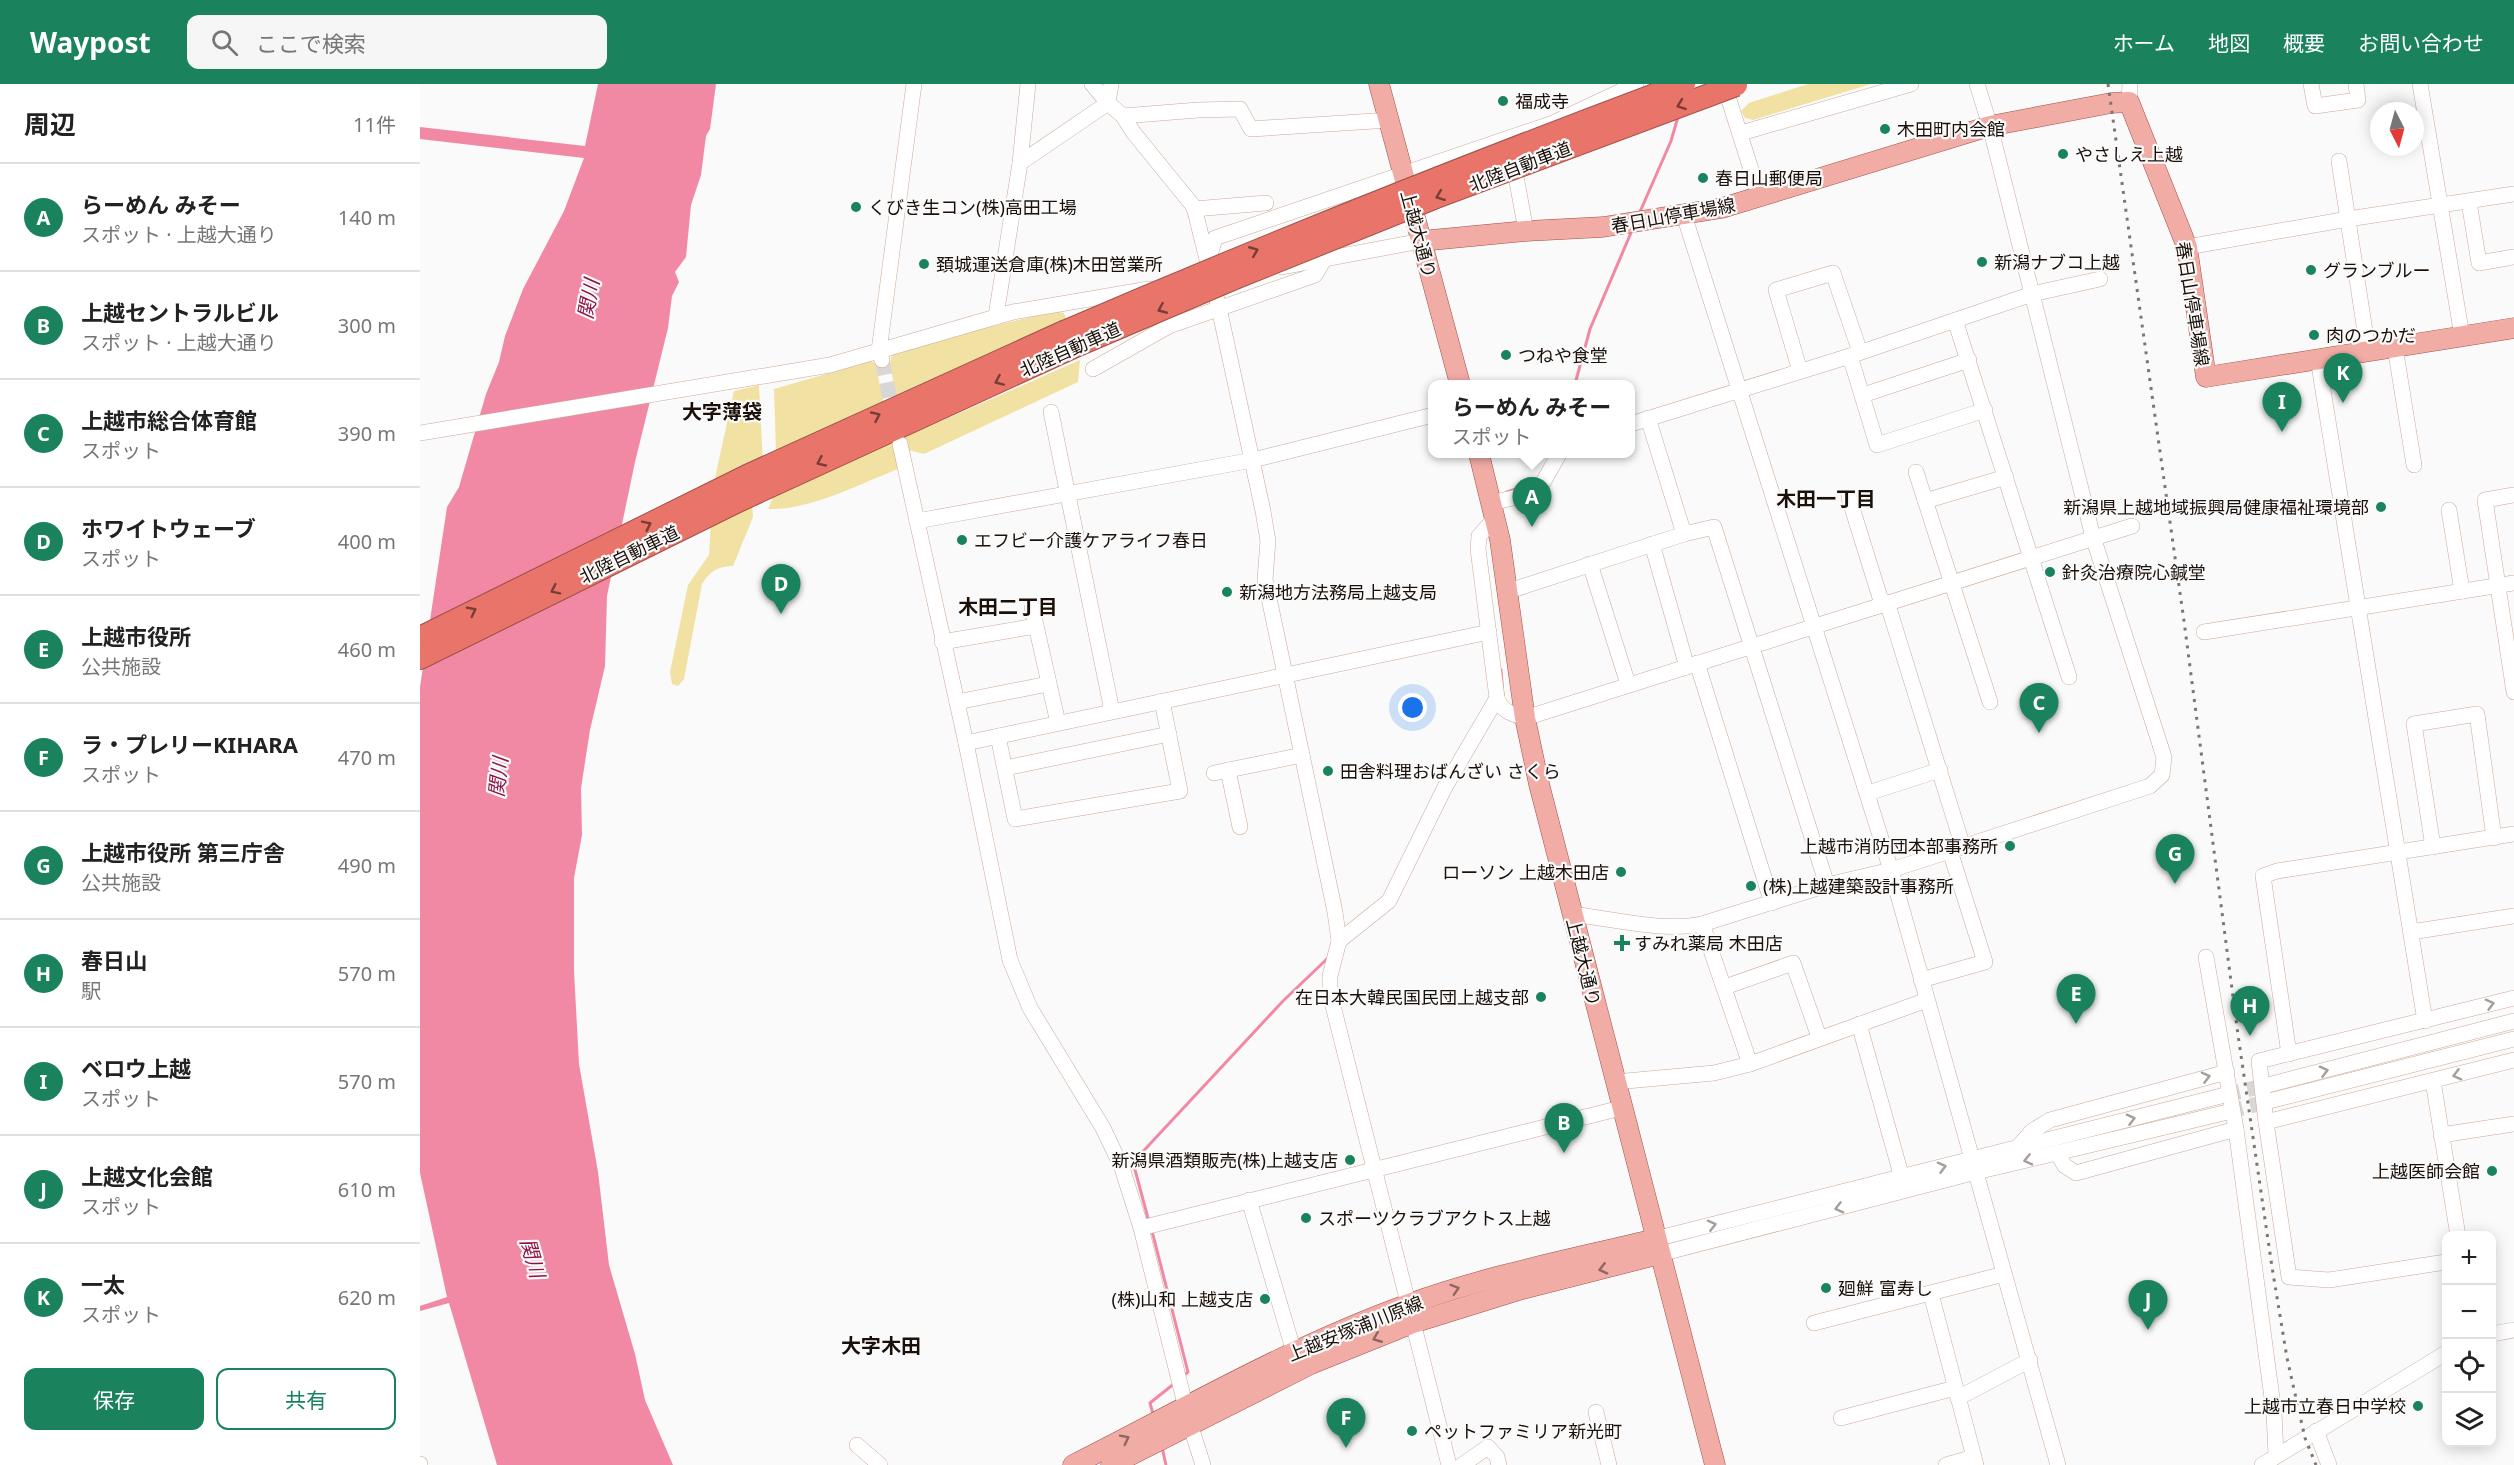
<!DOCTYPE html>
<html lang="ja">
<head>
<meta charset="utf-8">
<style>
  :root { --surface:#fff; --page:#f6f6f6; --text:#222; --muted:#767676; --line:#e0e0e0; --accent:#1a835e }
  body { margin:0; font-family:"Noto Sans","Noto Sans JP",sans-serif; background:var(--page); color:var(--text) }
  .controls { position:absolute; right:18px; bottom:18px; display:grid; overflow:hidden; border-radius:12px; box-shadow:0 3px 15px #0003 }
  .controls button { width:54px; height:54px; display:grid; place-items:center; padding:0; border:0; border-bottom:2px solid var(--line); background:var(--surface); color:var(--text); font:30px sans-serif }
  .compass { position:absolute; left:1950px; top:18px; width:54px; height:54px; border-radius:50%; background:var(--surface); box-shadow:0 3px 15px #0003; rotate:174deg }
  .you { position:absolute; left:993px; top:624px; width:21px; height:21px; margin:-15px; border:4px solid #fff; border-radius:50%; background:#1a73e8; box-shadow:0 0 0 9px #1a73e833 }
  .badge { display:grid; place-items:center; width:39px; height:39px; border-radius:50%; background:var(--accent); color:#fff; font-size:20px; font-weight:700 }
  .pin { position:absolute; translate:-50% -50px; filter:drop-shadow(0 2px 3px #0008) }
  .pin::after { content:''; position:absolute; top:32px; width:21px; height:18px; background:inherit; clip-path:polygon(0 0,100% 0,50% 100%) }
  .popup { position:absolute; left:1008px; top:296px; width:207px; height:78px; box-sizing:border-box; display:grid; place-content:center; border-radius:12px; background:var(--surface); filter:drop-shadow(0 2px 4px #0005); font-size:20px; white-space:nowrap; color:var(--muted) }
  .popup b { font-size:22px; color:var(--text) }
  .popup::after { content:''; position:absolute; left:50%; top:100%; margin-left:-12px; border:12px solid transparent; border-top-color:var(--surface) }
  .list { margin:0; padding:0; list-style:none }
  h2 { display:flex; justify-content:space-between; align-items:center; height:78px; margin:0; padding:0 24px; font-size:26px }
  h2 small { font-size:20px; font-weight:400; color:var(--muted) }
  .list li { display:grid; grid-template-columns:39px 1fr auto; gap:18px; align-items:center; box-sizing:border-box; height:108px; padding:0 24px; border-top:2px solid var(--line) }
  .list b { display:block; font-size:22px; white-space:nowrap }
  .list p { margin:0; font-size:20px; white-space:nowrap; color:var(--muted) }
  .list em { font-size:20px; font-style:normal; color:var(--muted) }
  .actions { display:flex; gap:12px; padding:18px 24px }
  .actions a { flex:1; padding:14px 0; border:2px solid var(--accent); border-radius:12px; text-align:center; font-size:21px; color:var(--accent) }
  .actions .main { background:var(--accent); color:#fff }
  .icon { flex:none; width:33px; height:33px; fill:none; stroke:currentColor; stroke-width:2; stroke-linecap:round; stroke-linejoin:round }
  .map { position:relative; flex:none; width:2094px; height:1381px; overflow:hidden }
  header { display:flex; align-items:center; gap:36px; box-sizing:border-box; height:84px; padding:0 30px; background:var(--accent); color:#fff }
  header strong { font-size:28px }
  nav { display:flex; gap:33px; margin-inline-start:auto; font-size:21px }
  .search { width:420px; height:54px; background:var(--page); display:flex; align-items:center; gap:15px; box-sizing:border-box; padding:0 21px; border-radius:12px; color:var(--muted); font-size:22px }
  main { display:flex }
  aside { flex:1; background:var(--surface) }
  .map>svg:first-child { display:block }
  .green { fill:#f1e1a2 }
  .water { fill:#f189a4 }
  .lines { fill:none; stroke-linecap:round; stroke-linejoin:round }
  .stream { stroke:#f189a4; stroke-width:3 }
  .minor-tunnel { stroke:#d9d7d6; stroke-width:15; stroke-dasharray:15 8; stroke-linecap:butt }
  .minor-casing { stroke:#caa998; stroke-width:16 }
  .major-casing { stroke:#a15148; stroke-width:21 }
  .highway-casing { stroke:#a15148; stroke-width:24 }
  .minor { stroke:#fff; stroke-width:15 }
  .major { stroke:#f2aca6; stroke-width:20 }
  .highway { stroke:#e9746a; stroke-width:22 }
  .rail { stroke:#7c7672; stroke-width:3; stroke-dasharray:3 6; stroke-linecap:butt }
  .highway-bridge-casing { stroke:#a15148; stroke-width:24; stroke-linecap:butt }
  .highway-bridge { stroke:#e9746a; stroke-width:22 }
  .oneway { stroke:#783d35 }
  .oneway2 { stroke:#a49f9d }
  .oneway3 { stroke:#91665f }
  .poi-dot { fill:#1a835e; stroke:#fafafa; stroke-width:2 }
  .labels { text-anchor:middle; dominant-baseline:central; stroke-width:4.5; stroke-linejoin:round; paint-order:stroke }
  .poi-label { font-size:18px; fill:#1b1009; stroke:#fafafa; text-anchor:start }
  .street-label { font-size:18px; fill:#1b1009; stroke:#fafafa }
  .water-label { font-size:20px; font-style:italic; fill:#8f1446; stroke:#fafafa }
  .neighbourhood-label { font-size:20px; font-weight:bold; fill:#1b1009; stroke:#fafafa }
</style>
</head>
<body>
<header>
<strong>Waypost</strong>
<div class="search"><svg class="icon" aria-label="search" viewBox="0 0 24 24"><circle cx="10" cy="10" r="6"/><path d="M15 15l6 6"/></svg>ここで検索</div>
<nav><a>ホーム</a><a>地図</a><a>概要</a><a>お問い合わせ</a></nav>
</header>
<main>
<aside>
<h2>周辺<small>11件</small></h2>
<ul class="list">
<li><span class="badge">A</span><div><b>らーめん みそー</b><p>スポット · 上越大通り</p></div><em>140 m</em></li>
<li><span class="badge">B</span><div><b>上越セントラルビル</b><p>スポット · 上越大通り</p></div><em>300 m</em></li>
<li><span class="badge">C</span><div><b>上越市総合体育館</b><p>スポット</p></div><em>390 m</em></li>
<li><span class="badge">D</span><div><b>ホワイトウェーブ</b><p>スポット</p></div><em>400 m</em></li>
<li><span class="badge">E</span><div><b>上越市役所</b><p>公共施設</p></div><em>460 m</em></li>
<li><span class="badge">F</span><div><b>ラ・プレリーKIHARA</b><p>スポット</p></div><em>470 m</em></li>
<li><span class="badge">G</span><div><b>上越市役所 第三庁舎</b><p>公共施設</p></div><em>490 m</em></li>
<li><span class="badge">H</span><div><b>春日山</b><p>駅</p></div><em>570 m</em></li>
<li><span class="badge">I</span><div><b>ベロウ上越</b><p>スポット</p></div><em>570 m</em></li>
<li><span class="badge">J</span><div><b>上越文化会館</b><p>スポット</p></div><em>610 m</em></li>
<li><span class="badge">K</span><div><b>一太</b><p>スポット</p></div><em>620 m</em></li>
</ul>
<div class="actions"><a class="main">保存</a><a>共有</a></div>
</aside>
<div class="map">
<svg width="2094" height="1381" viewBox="0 0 2094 1381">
  <rect width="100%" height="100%" fill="#fafafa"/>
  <g class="green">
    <polygon points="1388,0 1451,0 1333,36 1325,34 1321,27 1329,19"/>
    <polygon points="635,227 644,229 648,240 477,316 470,280 472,270 496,261"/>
    <polygon points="660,276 658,298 504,370 488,366 485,353"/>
    <polygon points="451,277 455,279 464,320 356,367 354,305"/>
    <polygon points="339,301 343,380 293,403 314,307"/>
    <path d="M473 358 478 385C440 400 388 427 348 425L353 413Z"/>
    <path d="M332 418 333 433 313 482C298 482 289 488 282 500L264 595 258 602 252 600 250 588 268 501 289 471 291 434Z"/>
  </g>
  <polygon class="water" points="178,0 296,0 290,45 286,52 281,91 271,121 266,173 255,188 259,198 252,212 248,244 215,378 187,512 185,582 170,646 161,704 162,751 154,794 154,887 159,980 178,1088 189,1181 215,1270 225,1316 253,1381 77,1381 29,1219 0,1227 0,1222 27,1213 0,1089 0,603 27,423 39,403 66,310 79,278 85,252 103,205 144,127 164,74 0,55 0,43 165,62"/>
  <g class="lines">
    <g class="stream">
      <polyline points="1219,130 1251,57 1258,33"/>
      <polyline points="1155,300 1170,245 1213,144"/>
      <polyline points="1087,408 1106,402"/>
      <polyline points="1081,586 1083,612"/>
      <polyline points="729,1138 714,1082 716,1075 863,917 909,873"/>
      <polyline points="732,1147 768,1288 763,1292"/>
      <polyline points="733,1330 730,1319 755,1299"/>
      <polyline points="742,1363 746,1381"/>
    </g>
    <g class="minor-tunnel">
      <polyline points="462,276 474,334"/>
      <polyline points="1805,1011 1848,1001"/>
      <polyline points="1808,1028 1849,1017"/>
    </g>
    <defs>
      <g id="minor">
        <polyline points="691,0 688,19 703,32 713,48 774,123 799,224 843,427 848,457 845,495 915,828 919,857 910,892 910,910 1029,1381"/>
        <polyline points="1304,0 1340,114"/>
        <polyline points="1891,0 1895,22 1938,16 1936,0"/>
        <polyline points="2000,0 2042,252"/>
        <polyline points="1709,18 1710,0"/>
        <polyline points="703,32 778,26 820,25 831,45 969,36"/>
        <polyline points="1321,49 1491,0"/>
        <polyline points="1093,76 1106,147"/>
        <polyline points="1919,77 1948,267"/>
        <polyline points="600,79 688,19 672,0"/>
        <polyline points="2049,118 2059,179 2094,173"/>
        <polyline points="774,125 846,119"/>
        <polyline points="1264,131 1471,786 1638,1381"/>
        <polyline points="1767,163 1928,135 2094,110"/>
        <polyline points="788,178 795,154 1133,39 1216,0"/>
        <polyline points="862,183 1001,157"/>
        <polyline points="576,232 600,79 608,0"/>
        <polyline points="1535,236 1649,593"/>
        <polyline points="1975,263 1994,381"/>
        <polyline points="1430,272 1457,361 1565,326"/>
        <polyline points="1898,275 2005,937"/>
        <polyline points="462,276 459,267 494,0"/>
        <polyline points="673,285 749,242 895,191 904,176"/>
        <polyline points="1380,287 1356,206 1413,189 1440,268"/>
        <polyline points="1443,311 1549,276"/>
        <polyline points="631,328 692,627"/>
        <polyline points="1211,340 1430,272 1612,210 1680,195"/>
        <polyline points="0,349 410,281 593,228 729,205"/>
        <polyline points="480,360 546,659 590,876 610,924 683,1044 702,1084 721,1144 770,1340 783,1381"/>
        <polyline points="1496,388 1570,618"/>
        <polyline points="2094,411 2065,416 2094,608"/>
        <polyline points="1429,414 1462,520"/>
        <polyline points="1505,417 1586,393"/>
        <polyline points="1071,419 1101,412 1121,402 1139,370"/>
        <polyline points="2029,426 2042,507"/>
        <path d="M1076 433 1059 452 1058 465 1077 614C1081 627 1092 630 1105 634L1712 442"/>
        <polyline points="497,437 833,376 1013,331"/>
        <polyline points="1264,450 1294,443 1407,801"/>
        <polyline points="1232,460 1267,583"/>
        <polyline points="1170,480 1208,600"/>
        <polyline points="1086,508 1264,450 1228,334"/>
        <polyline points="1467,518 1543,763"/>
        <polyline points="612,524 638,639"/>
        <polyline points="1784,548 2094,499"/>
        <polyline points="522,558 616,542"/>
        <polyline points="1277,579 1352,819"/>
        <polyline points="537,618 628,600"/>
        <polyline points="578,652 595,735 760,707 742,617"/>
        <polyline points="546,659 1069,548"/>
        <polyline points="585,684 749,650"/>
        <polyline points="808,686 820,743"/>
        <polyline points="794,689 882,671"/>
        <polyline points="1448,709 1520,686"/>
        <polyline points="2013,763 1994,640 2057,630 2074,754"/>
        <path d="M1152 830C1192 835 1243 848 1282 840L1407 801 1471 786 1730 702 1742 691 1744 673 1673 453 1570 42 1557 0"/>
        <polyline points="1282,840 1330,980 1507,916"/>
        <polyline points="1991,848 2094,832"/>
        <polyline points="919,857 969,817 1025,703 1077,614"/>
        <polyline points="1786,873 1816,1045 1854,1329 1856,1371"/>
        <polyline points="1501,896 1565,878 1530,767"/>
        <polyline points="1305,903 1373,879 1399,953"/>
        <polyline points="1439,940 1482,1094"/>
        <polyline points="1869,970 1843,792 1857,787 2094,750"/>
        <polyline points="2013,997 2038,1152"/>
        <polyline points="1195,998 1294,989 1330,980"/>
        <polyline points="1848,1001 2094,937"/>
        <polyline points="1849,1017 2094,955"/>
        <polyline points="1846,1038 2094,976"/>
        <polyline points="2021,1051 2094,1040"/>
        <polyline points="1597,1064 1612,1047 1630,1036 1807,988"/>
        <polyline points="1637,1069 1645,1082 1656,1089 1816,1045"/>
        <polyline points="829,1116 874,1268"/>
        <polyline points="721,1144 1201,1024"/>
        <polyline points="1235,1155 1805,1011"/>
        <polyline points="1240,1170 1556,1088 1808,1028"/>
        <polyline points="2026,1178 1909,1196 1869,1193 1846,1038 1839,977 2094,914"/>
        <polyline points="1511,1210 1556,1381"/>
        <polyline points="1394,1239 1584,1190"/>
        <polyline points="2072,1250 2094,1246"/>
        <polyline points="1538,1314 1610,1276"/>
        <polyline points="1176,1328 1189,1381"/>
        <polyline points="1421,1334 1535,1304"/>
        <polyline points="1896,1347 1909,1381"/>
        <polyline points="437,1361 460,1381"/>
        <polyline points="0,1380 0,1381"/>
        <polyline points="1042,1381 1068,1363 1077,1373 1079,1381"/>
        <polyline points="1526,1381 1554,1373"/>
        <polyline points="1842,1381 2026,1269"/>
      </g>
      <g id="major">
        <polyline points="959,0 1040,300"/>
        <polyline points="1001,157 1106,147 1183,143 1302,124 1570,42 1691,19 1709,18 1767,163 1786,293 2094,244"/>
        <polyline points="1059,370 1080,456 1105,634 1119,700 1295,1381"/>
        <path d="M653 1381C764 1325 872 1262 989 1220 1069 1191 1153 1175 1235 1155"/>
        <polyline points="691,1381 891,1280 993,1239 1099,1206 1240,1170"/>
      </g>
      <g id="highway">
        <polyline points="0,554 327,392 644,248"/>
        <polyline points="0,574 320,416 651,264"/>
      </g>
    </defs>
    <use href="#minor" class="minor-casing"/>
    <use href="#major" class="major-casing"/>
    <use href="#highway" class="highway-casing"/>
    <use href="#minor" class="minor"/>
    <use href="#major" class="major"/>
    <use href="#highway" class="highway"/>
    <polyline class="rail" points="1688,0 1764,537 1818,951 1852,1183 1867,1274 1885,1354 1896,1381"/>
    <defs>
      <g id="highway-bridge">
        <path d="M644 248C849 160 1055 78 1264 0"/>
        <polyline points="651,264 815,194 1016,113 1316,1"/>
      </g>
    </defs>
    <use href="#highway-bridge" class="highway-bridge-casing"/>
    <use href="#highway-bridge" class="highway-bridge"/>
  </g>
  <defs><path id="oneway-chevron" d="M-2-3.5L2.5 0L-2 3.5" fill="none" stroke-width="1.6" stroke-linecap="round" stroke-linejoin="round" transform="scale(1.5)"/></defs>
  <g class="oneway">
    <use href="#oneway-chevron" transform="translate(1261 21) rotate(160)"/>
    <use href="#oneway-chevron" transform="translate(1020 112) rotate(159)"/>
    <use href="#oneway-chevron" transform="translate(834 167) rotate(-22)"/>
    <use href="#oneway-chevron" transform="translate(742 225) rotate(157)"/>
    <use href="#oneway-chevron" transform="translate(579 297) rotate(156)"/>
    <use href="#oneway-chevron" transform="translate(456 332) rotate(-25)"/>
    <use href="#oneway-chevron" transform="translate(401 378) rotate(155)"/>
    <use href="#oneway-chevron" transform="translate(227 441) rotate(-26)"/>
    <use href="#oneway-chevron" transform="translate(135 506) rotate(154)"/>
    <use href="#oneway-chevron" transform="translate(52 527) rotate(-27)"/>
  </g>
  <g class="oneway2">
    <use href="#oneway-chevron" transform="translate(2070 920) rotate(-15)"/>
    <use href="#oneway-chevron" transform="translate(1904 987) rotate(-15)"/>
    <use href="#oneway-chevron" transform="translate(2037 991) rotate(166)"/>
    <use href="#oneway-chevron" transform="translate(1786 993) rotate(-14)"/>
    <use href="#oneway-chevron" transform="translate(1711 1035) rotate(-14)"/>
    <use href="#oneway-chevron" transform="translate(1608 1076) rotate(167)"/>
    <use href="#oneway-chevron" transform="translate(1522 1083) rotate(-15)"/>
    <use href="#oneway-chevron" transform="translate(1419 1124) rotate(165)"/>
    <use href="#oneway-chevron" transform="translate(1292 1141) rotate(-14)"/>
  </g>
  <g class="oneway3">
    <use href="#oneway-chevron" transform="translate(1183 1185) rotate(166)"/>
    <use href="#oneway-chevron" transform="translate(1035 1205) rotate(-18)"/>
    <use href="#oneway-chevron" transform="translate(957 1254) rotate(158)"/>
    <use href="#oneway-chevron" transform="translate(705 1355) rotate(-27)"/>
  </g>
  <g class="poi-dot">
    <circle cx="1083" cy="17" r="6"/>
    <circle cx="1465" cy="45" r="6"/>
    <circle cx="1643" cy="70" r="6"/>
    <circle cx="1283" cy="94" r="6"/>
    <circle cx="436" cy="123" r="6"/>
    <circle cx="1562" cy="178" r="6"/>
    <circle cx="504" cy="180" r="6"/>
    <circle cx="1891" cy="186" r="6"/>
    <circle cx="1894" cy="251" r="6"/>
    <circle cx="1086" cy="271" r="6"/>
    <circle cx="1961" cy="423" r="6"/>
    <circle cx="542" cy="456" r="6"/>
    <circle cx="1630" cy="488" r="6"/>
    <circle cx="807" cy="508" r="6"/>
    <circle cx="908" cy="687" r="6"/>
    <circle cx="1590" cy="762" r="6"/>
    <circle cx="1201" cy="788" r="6"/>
    <circle cx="1331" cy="802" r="6"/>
    <path d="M1199 850h6v6h6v6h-6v6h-6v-6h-6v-6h6z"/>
    <circle cx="1121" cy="913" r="6"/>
    <circle cx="930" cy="1076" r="6"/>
    <circle cx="2072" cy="1087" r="6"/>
    <circle cx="886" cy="1134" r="6"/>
    <circle cx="1406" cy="1204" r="6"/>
    <circle cx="845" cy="1215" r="6"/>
    <circle cx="1998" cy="1322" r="6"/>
    <circle cx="992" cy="1347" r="6"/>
  </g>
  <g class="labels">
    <g class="poi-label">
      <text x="1095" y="17">福成寺</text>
      <text x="1477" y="45">木田町内会館</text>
      <text x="1655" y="70">やさしえ上越</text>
      <text x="1295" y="94">春日山郵便局</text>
      <text x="448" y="123">くびき生コン(株)高田工場</text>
      <text x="1574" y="178">新潟ナブコ上越</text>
      <text x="516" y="180">頚城運送倉庫(株)木田営業所</text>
      <text x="1903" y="186">グランブルー</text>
      <text x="1906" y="251">肉のつかだ</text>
      <text x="1098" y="271">つねや食堂</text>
      <text x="1949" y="423" text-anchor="end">新潟県上越地域振興局健康福祉環境部</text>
      <text x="554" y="456">エフビー介護ケアライフ春日</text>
      <text x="1642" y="488">針灸治療院心鍼堂</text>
      <text x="819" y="508">新潟地方法務局上越支局</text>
      <text x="920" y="687">田舎料理おばんざい さくら</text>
      <text x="1578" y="762" text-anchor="end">上越市消防団本部事務所</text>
      <text x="1189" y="788" text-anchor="end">ローソン 上越木田店</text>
      <text x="1343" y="802">(株)上越建築設計事務所</text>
      <text x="1214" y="859">すみれ薬局 木田店</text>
      <text x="1109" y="913" text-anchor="end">在日本大韓民国民団上越支部</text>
      <text x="918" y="1076" text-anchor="end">新潟県酒類販売(株)上越支店</text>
      <text x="2060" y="1087" text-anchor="end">上越医師会館</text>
      <text x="898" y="1134">スポーツクラブアクトス上越</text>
      <text x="1418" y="1204">廻鮮 富寿し</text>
      <text x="833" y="1215" text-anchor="end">(株)山和 上越支店</text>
      <text x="1986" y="1322" text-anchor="end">上越市立春日中学校</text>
      <text x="1004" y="1347">ペットファミリア新光町</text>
    </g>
    <g class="street-label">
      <text transform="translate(1100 82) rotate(-21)">北陸自動車道</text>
      <text transform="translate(1253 131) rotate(-10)">春日山停車場線</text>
      <text transform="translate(999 150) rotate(75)">上越大通り</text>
      <text transform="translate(1773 220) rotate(81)">春日山停車場線</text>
      <text transform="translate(650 265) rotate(-24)">北陸自動車道</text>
      <text transform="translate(209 470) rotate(-26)">北陸自動車道</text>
      <text transform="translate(1164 878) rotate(76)">上越大通り</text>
      <text transform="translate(935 1244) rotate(-22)">上越安塚浦川原線</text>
    </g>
    <g class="water-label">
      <text transform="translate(168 215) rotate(-80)">関川</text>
      <text transform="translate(78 693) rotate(-84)">関川</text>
      <text transform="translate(113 1174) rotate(74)">関川</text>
    </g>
    <g class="neighbourhood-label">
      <text x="302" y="327">大字薄袋</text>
      <text x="1406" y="414">木田一丁目</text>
      <text x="588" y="522">木田二丁目</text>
      <text x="461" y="1261">大字木田</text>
    </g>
  </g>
</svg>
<div class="controls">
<button>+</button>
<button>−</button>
<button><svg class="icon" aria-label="locate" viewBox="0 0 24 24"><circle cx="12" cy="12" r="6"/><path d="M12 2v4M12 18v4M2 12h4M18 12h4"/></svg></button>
<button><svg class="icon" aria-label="layers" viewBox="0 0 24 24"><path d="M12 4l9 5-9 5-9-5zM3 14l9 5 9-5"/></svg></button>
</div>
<svg class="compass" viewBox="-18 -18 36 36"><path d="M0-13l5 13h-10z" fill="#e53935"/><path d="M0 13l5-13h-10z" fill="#767676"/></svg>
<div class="you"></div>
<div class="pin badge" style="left:1112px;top:443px">A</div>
<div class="popup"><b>らーめん みそー</b>スポット</div>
<div class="pin badge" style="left:1144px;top:1069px">B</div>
<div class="pin badge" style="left:1619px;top:649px">C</div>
<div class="pin badge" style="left:361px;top:530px">D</div>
<div class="pin badge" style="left:1656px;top:940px">E</div>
<div class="pin badge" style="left:926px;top:1364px">F</div>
<div class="pin badge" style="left:1755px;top:800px">G</div>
<div class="pin badge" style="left:1830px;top:952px">H</div>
<div class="pin badge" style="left:1862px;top:348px">I</div>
<div class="pin badge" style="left:1728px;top:1246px">J</div>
<div class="pin badge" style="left:1923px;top:319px">K</div>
</div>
</main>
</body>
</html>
